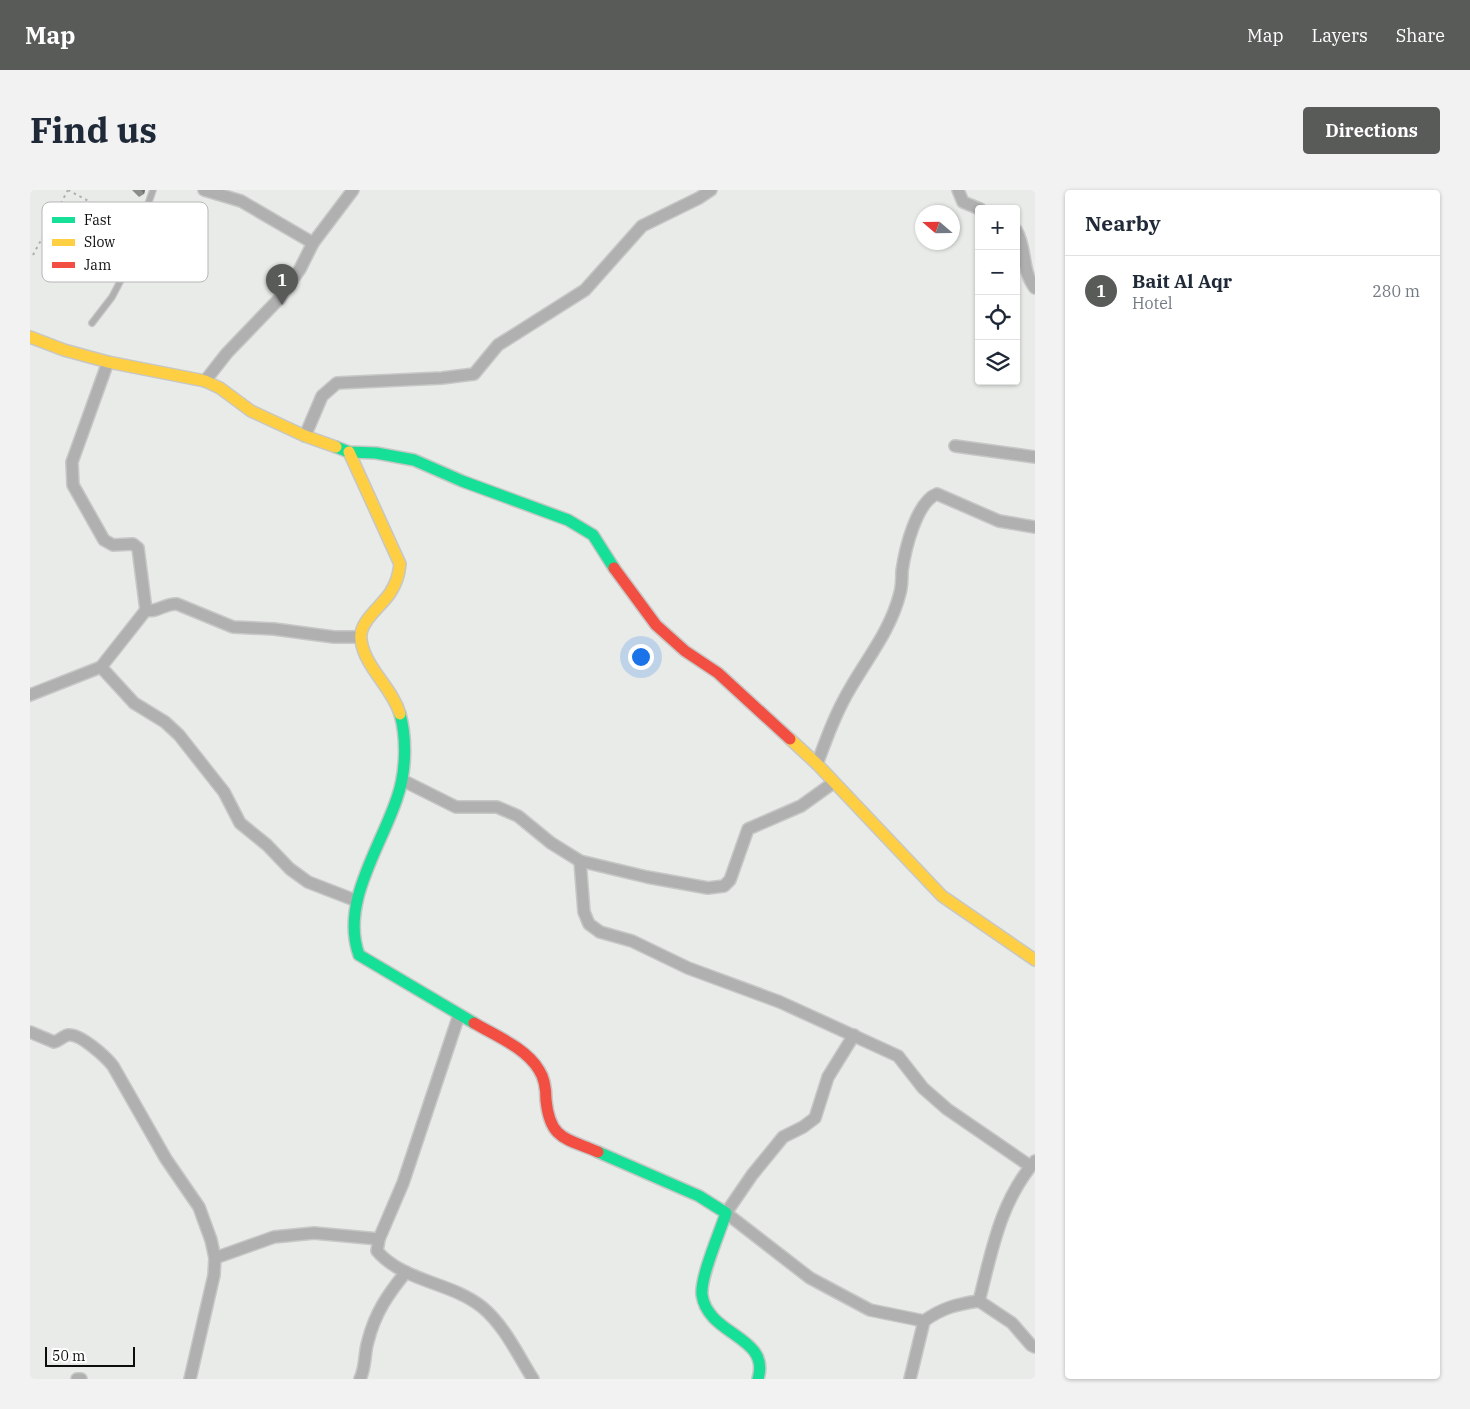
<!DOCTYPE html>
<html lang="en">
<head>
<meta charset="utf-8">
<style>
  :root { --surface:#fff; --page:#f2f2f3; --text:#1f2937; --muted:#747a83; --line:#e0e1e3; --accent:#595b59 }
  body { margin:0; font-family:"IBM Plex Serif",serif; background:var(--page); color:var(--text) }
  .controls { position:absolute; right:15px; top:15px; display:grid; overflow:hidden; border-radius:5px; box-shadow:0 1px 4px #0004 }
  .controls button { width:45px; height:45px; display:grid; place-items:center; padding:0; border:0; border-bottom:1px solid var(--line); background:var(--surface); color:var(--text); font:25px sans-serif }
  .compass { position:absolute; left:885px; top:15px; width:45px; height:45px; border-radius:50%; background:var(--surface); box-shadow:0 1px 4px #0004; rotate:290deg }
  .scale { position:absolute; left:15px; bottom:12px; width:90px; box-sizing:border-box; padding-left:5px; border:2px solid #0c0e0c; border-top:0; font-size:14px; line-height:18px; white-space:nowrap; color:#0c0e0c; -webkit-text-stroke:4px #fff; paint-order:stroke }
  .you { position:absolute; left:610px; top:466px; width:18px; height:18px; margin:-12px; border:4px solid #fff; border-radius:50%; background:#1a73e8; box-shadow:0 0 0 8px #1a73e833 }
  .badge { display:grid; place-items:center; width:32px; height:32px; border-radius:50%; background:var(--accent); color:#fff; font-size:16px; font-weight:700 }
  .pin { position:absolute; translate:-50% -41px; filter:drop-shadow(0 1px 2px #0008) }
  .pin::after { content:''; position:absolute; top:26px; width:18px; height:15px; background:inherit; clip-path:polygon(0 0,100% 0,50% 100%) }
  .list { margin:0; padding:0; list-style:none }
  h2 { display:flex; justify-content:space-between; align-items:center; height:65px; margin:0; padding:0 20px; font-size:21px }
  h2 small { font-size:16px; font-weight:400; color:var(--muted) }
  .list li { display:grid; grid-template-columns:32px 1fr auto; gap:15px; align-items:center; box-sizing:border-box; height:70px; padding:0 20px; border-top:1px solid var(--line) }
  .list b { display:block; font-size:19px; white-space:nowrap }
  .list p { margin:0; font-size:16px; white-space:nowrap; color:var(--muted) }
  .list em { font-size:16px; font-style:normal; color:var(--muted) }
  .icon { flex:none; width:28px; height:28px; fill:none; stroke:currentColor; stroke-width:2; stroke-linecap:round; stroke-linejoin:round }
  .map { position:relative; flex:none; width:1005px; height:1189px; overflow:hidden; border-radius:5px }
  header { display:flex; align-items:center; gap:30px; box-sizing:border-box; height:70px; padding:0 25px; background:var(--accent); color:#fff }
  header strong { font-size:24px }
  nav { display:flex; gap:28px; margin-inline-start:auto; font-size:18px }
  .intro { display:flex; align-items:center; justify-content:space-between; box-sizing:border-box; height:120px; padding:0 30px }
  h1 { margin:0; font-size:35px }
  .button { padding:12px 22px; border-radius:5px; background:var(--accent); color:#fff; font-size:18px; font-weight:700 }
  main { display:flex; gap:30px; padding:0 30px }
  aside { flex:1; background:var(--surface); border-radius:5px; box-shadow:0 1px 4px #0004 }
  .map>svg:first-child { display:block }
  .lines { fill:none; stroke-linecap:round; stroke-linejoin:round }
  .lane-casing { stroke:#c6c7c6; stroke-width:8 }
  .street-casing { stroke:#c6c7c6; stroke-width:14 }
  .fast-casing { stroke:#c6c7c6; stroke-width:14 }
  .slow-casing { stroke:#c6c7c6; stroke-width:14 }
  .jam-casing { stroke:#c6c7c6; stroke-width:14 }
  .path { stroke:#aeb0ae; stroke-width:2; stroke-dasharray:2.5 4; stroke-linecap:butt }
  .lane { stroke:#b0b0b0; stroke-width:5.5 }
  .street { stroke:#b0b0b0; stroke-width:11 }
  .fast { stroke:#16e098; stroke-width:11 }
  .slow { stroke:#ffcf43; stroke-width:11 }
  .jam { stroke:#f24e42; stroke-width:11 }
  .wall { fill:#8b8d8b }
  .shaded-wall { fill:#717371 }
  .key { fill:#fff; stroke:#b6b7b6; stroke-width:1 }
  .key-label { font-size:14px; fill:#0c0e0c }
</style>
</head>
<body>
<header>
<strong>Map</strong>
<nav><a>Map</a><a>Layers</a><a>Share</a></nav>
</header>
<div class="intro"><h1>Find us</h1><a class="button">Directions</a></div>
<main>
<div class="map">
<svg width="1005" height="1189" viewBox="0 0 1005 1189">
  <rect width="100%" height="100%" fill="#e8ebe8"/>
  <g class="lines">
    <defs>
      <polyline id="lane" points="62,133 82,107 92,88 123,0"/>
      <g id="street">
        <polyline points="174,0 211,11 283,53"/>
        <polyline points="928,0 933,12 950,19"/>
        <path d="M986 40C997 58 991 80 1005 98"/>
        <polyline points="175,191 197,163 249,109 270,79 283,53 323,0"/>
        <polyline points="275,246 292,206 307,193 412,188 444,184 468,155 555,100 612,36 669,8 681,0"/>
        <polyline points="925,256 1005,267"/>
        <path d="M116 420C127 423 135 413 147 414L203 437 244 439 304 447H329"/>
        <polyline points="71,477 104,513 135,532 149,545 194,602 210,633 237,655 260,679 278,692 327,711"/>
        <polyline points="0,505 71,477 116,420 108,358 103,354 83,355 74,350 43,295 42,272 78,172"/>
        <path d="M787 574C797 547 806 522 821 497 839 466 861 439 870 403 872 396 872 388 872 381 875 360 886 312 907 304L969 331 1005 337"/>
        <polyline points="372,590 426,617 467,617 488,626 521,653 550,671 617,687 678,698 694,696 700,690 718,639 771,616 803,593"/>
        <polyline points="550,671 554,722 559,734 570,742 602,751 658,778 750,812 868,866 893,898 917,919 1000,976"/>
        <path d="M429 825 373 993 349 1049 347 1061C374 1092 421 1092 452 1117 474 1135 488 1165 503 1189"/>
        <path d="M0 842 24 852C29 851 33 846 38 845 50 843 76 867 83 876L136 969 169 1017 181 1050 185 1068 184 1085 160 1189"/>
        <path d="M824 845 798 887 785 928 773 937 753 947 722 985 696 1023 780 1088 840 1120 894 1131C912 1118 927 1114 949 1111"/>
        <path d="M1005 971C970 1012 962 1060 949 1111L982 1133 1001 1155 1005 1157"/>
        <polyline points="185,1068 244,1047 284,1043 349,1049"/>
        <polyline points="47,1189 51,1189"/>
        <path d="M330 1189C336 1177 334 1164 338 1151 345 1123 358 1104 376 1082"/>
        <polyline points="880,1189 894,1131"/>
      </g>
      <g id="fast">
        <polyline points="306,257 319,262 346,263 384,270 432,291 538,330 563,345 584,378"/>
        <path d="M370 524C377 549 376 583 367 608 351 657 310 713 329 765L444 833"/>
        <path d="M568 962 669 1006 696 1023C690 1042 670 1087 672 1105 678 1146 741 1146 728 1189"/>
      </g>
      <g id="slow">
        <polyline points="0,147 34,160 78,172 175,191 190,198 221,221 275,246 306,257"/>
        <path d="M319 262 370 374C369 385 366 394 360 403 351 417 328 432 331 450 335 478 362 497 370 524"/>
        <polyline points="760,549 787,574 912,706 1005,770"/>
      </g>
      <g id="jam">
        <polyline points="584,378 626,435 655,461 688,483 760,549"/>
        <path d="M444 833C466 846 496 858 509 880 515 889 516 900 516 910 520 950 536 948 568 962"/>
      </g>
    </defs>
    <use href="#lane" class="lane-casing"/>
    <use href="#street" class="street-casing"/>
    <use href="#fast" class="fast-casing"/>
    <use href="#slow" class="slow-casing"/>
    <use href="#jam" class="jam-casing"/>
    <g class="path">
      <polyline points="38,0 64,14"/>
      <polyline points="12,49 64,72"/>
      <polyline points="3,65 38,0"/>
    </g>
    <use href="#lane" class="lane"/>
    <use href="#street" class="street"/>
    <use href="#fast" class="fast"/>
    <use href="#slow" class="slow"/>
    <use href="#jam" class="jam"/>
  </g>
  <polygon class="wall" points="102,0 115,0 114,4 109,7"/>
  <polygon class="shaded-wall" points="111,0 115,0 114,4"/>
  <rect x="12" y="12" width="166" height="80" rx="8" class="key"/>
  <rect x="22" y="27" width="23" height="6" fill="#16e098"/>
  <rect x="22" y="49" width="23" height="7" fill="#ffcf43"/>
  <rect x="22" y="72" width="23" height="6" fill="#f24e42"/>
  <g class="key-label">
    <text x="54" y="35">Fast</text>
    <text x="54" y="57">Slow</text>
    <text x="54" y="80">Jam</text>
  </g>
</svg>
<div class="controls">
<button>+</button>
<button>−</button>
<button><svg class="icon" aria-label="locate" viewBox="0 0 24 24"><circle cx="12" cy="12" r="6"/><path d="M12 2v4M12 18v4M2 12h4M18 12h4"/></svg></button>
<button><svg class="icon" aria-label="layers" viewBox="0 0 24 24"><path d="M12 4l9 5-9 5-9-5zM3 14l9 5 9-5"/></svg></button>
</div>
<svg class="compass" viewBox="-18 -18 36 36"><path d="M0-13l5 13h-10z" fill="#e53935"/><path d="M0 13l5-13h-10z" fill="#747a83"/></svg>
<div class="scale">50 m</div>
<div class="you"></div>
<div class="pin badge" style="left:252px;top:115px">1</div>
</div>
<aside>
<h2>Nearby<small></small></h2>
<ul class="list">
<li><span class="badge">1</span><div><b>Bait Al Aqr</b><p>Hotel</p></div><em>280 m</em></li>
</ul>
</aside>
</main>
</body>
</html>
